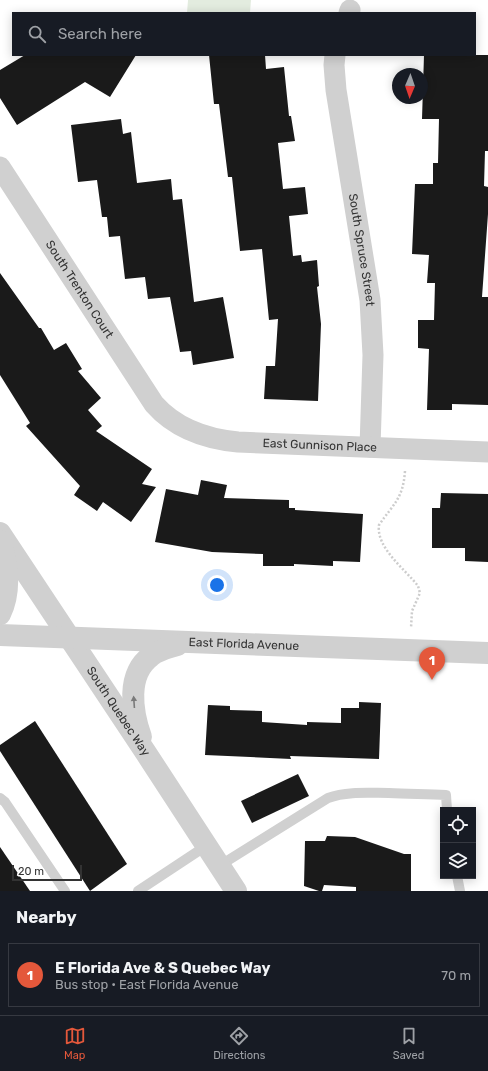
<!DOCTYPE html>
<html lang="en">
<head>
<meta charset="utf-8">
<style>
  :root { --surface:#171b24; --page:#20242c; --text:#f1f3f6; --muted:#9ea1a6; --line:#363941; --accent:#e4583b }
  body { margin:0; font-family:Rubik,sans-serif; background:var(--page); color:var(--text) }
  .controls { position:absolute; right:12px; bottom:12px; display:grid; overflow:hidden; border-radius:0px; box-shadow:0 2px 10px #0003 }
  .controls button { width:36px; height:36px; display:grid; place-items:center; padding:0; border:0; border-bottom:1px solid var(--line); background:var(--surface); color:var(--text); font:20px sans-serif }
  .compass { position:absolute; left:392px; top:68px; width:36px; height:36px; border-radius:50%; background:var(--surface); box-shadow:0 2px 10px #0003; rotate:182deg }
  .scale { position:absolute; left:12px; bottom:10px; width:70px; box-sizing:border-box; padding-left:4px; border:2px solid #333; border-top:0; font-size:11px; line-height:14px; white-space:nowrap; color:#333; -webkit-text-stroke:3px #fff; paint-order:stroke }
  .you { position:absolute; left:217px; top:585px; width:14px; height:14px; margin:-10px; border:3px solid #fff; border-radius:50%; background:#1a73e8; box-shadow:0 0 0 6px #1a73e833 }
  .badge { display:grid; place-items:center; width:26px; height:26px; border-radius:50%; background:var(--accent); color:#fff; font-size:13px; font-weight:700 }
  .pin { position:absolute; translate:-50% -33px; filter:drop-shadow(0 1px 2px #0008) }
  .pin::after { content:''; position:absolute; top:21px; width:14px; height:12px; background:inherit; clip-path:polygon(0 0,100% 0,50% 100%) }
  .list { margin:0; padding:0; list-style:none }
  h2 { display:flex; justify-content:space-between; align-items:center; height:52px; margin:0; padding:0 16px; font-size:17px }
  h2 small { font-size:13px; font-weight:400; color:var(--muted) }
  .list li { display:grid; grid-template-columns:26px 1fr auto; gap:12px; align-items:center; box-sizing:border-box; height:64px; margin:0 8px 8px; padding:0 8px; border:1px solid var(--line); border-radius:0px }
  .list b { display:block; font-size:15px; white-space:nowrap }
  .list p { margin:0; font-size:13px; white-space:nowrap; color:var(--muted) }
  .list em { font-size:13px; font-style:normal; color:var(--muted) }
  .icon { flex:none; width:22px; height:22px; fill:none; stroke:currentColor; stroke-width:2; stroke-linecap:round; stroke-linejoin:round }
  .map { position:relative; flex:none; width:488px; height:891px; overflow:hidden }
  .search { position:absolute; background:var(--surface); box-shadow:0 2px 10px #0003; left:12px; right:12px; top:12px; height:44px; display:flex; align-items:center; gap:10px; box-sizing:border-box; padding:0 14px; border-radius:0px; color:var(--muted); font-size:15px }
  .sheet { height:124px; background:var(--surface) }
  nav { display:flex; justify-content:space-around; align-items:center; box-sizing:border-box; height:56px; border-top:1px solid var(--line); background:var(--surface); font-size:11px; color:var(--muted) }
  nav a { display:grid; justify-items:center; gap:2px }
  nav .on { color:var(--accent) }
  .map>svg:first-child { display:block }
  .green { fill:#e3ecdf }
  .building { fill:#1a1a1a }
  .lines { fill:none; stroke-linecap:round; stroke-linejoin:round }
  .path { stroke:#cdcdcd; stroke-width:2.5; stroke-dasharray:2 2; stroke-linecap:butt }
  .service { stroke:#d0d0d0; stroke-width:10 }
  .minor { stroke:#d0d0d0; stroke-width:21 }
  .tertiary { stroke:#d0d0d0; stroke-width:22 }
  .oneway { fill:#7a7a7a }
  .labels { text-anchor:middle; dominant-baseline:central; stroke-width:4; stroke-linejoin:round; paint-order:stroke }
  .street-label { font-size:12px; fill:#333; stroke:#fff }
</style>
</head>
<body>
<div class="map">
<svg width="488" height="891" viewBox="0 0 488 891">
  <rect width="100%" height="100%" fill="#fff"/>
  <polygon class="green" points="188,0 251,0 250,13 187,13"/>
  <g class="building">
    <polygon points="25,55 136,55 110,97 85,82 17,125 0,98 0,70"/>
    <polygon points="209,55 265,55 266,69 284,67 289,116 291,116 295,141 278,143 283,189 305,187 308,214 289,216 293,256 301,255 302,262 317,260 319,286 317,287 321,324 318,401 264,399 266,366 275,366 278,319 269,320 262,249 240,251 232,177 228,177 219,104 214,104"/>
    <polygon points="424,55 488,55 488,151 485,151 484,186 488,187 488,214 482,297 488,297 488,405 452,404 452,410 427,410 429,349 418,348 418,320 434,320 435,283 427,283 429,255 412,254 415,184 433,184 433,163 438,163 439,119 422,119"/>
    <polygon points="121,119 123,134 131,132 137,183 171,179 173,200 182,199 194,302 223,297 234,358 193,365 191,351 180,352 170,297 148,299 145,277 125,279 120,236 109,237 107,217 102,217 97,180 78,182 71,125"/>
    <polygon points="0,273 39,328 41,328 54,350 66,343 82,369 78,371 101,398 88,410 102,426 96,431 152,469 142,484 156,487 131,522 103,502 97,511 74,495 80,486 26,426 30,423 0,375"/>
    <polygon points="201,480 227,485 224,498 289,500 289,508 295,508 295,510 363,514 360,562 333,561 333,566 294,564 294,566 263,566 263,554 212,552 155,542 166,489 198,495"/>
    <polygon points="441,493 488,494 488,562 465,561 465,548 432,548 432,508 440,508"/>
    <polygon points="359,702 381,703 379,759 290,756 291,759 205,755 208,705 230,706 230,710 262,711 262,722 307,725 307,722 341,723 341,708 359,708"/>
    <polygon points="35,721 127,864 90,891 0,751 0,745"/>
    <polygon points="298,774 309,796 252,823 241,801"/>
    <polygon points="327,836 355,837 404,854 411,854 411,891 356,891 356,887 324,885 322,891 319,891 304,886 305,841 325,841"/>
    <polygon points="0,847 30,891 0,891"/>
  </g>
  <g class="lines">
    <path class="path" d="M405 471C403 499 394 503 379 525 376 548 405 569 418 586L420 593 412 611 411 628"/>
    <g class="service">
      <polyline points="0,798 5,802 65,891"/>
      <path d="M219 866 328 798C347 791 369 793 389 793 408 794 427 794 446 795L447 810"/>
      <polyline points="457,876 460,891"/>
      <polyline points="138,891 206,846"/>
    </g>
    <g class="minor">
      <polyline points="349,13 350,10"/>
      <path id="s1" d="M335 55 334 65 336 90 370 300 373 355 370 447"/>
      <path id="s2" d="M0 167 154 404C176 429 206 439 238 442L488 452"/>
    </g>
    <g class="tertiary">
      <path id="s3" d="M0 533 146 753 236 891"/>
      <path d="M0 614C11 592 8 564 0 541"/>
      <path id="s4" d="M0 635 488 653"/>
      <path d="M141 737C132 712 126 674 151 656 158 650 168 648 177 645"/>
    </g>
  </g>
  <defs><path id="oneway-solid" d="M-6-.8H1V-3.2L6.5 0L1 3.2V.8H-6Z"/></defs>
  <use class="oneway" href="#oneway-solid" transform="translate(134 702) rotate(-94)"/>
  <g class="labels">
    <g class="street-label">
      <text stroke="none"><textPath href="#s1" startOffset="197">South Spruce Street</textPath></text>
      <text stroke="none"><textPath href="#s2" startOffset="146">South Trenton Court</textPath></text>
      <text stroke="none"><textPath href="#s2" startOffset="459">East Gunnison Place</textPath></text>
      <text stroke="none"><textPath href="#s4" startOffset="244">East Florida Avenue</textPath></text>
      <text stroke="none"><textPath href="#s3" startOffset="214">South Quebec Way</textPath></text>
    </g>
  </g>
</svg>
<div class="controls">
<button><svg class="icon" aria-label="locate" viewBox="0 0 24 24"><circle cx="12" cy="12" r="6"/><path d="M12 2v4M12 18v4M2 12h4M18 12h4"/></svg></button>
<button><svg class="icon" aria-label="layers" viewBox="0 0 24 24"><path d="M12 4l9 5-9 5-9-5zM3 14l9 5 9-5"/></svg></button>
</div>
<svg class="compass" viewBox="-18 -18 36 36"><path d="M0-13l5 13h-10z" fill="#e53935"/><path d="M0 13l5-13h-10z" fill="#9ea1a6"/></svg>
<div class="scale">20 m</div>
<div class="you"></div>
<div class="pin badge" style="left:432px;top:680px">1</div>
<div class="search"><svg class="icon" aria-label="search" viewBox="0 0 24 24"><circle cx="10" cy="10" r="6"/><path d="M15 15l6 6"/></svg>Search here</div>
</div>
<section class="sheet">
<h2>Nearby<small></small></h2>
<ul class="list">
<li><span class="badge">1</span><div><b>E Florida Ave &amp; S Quebec Way</b><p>Bus stop · East Florida Avenue</p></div><em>70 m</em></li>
</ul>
</section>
<nav>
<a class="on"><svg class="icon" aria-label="map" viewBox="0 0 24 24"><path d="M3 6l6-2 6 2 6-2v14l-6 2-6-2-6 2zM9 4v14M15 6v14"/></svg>Map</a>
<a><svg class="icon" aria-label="directions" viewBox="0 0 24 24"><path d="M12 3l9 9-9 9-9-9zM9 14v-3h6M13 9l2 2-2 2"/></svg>Directions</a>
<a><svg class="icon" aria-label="saved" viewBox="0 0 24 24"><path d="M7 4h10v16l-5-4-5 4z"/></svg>Saved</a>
</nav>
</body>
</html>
